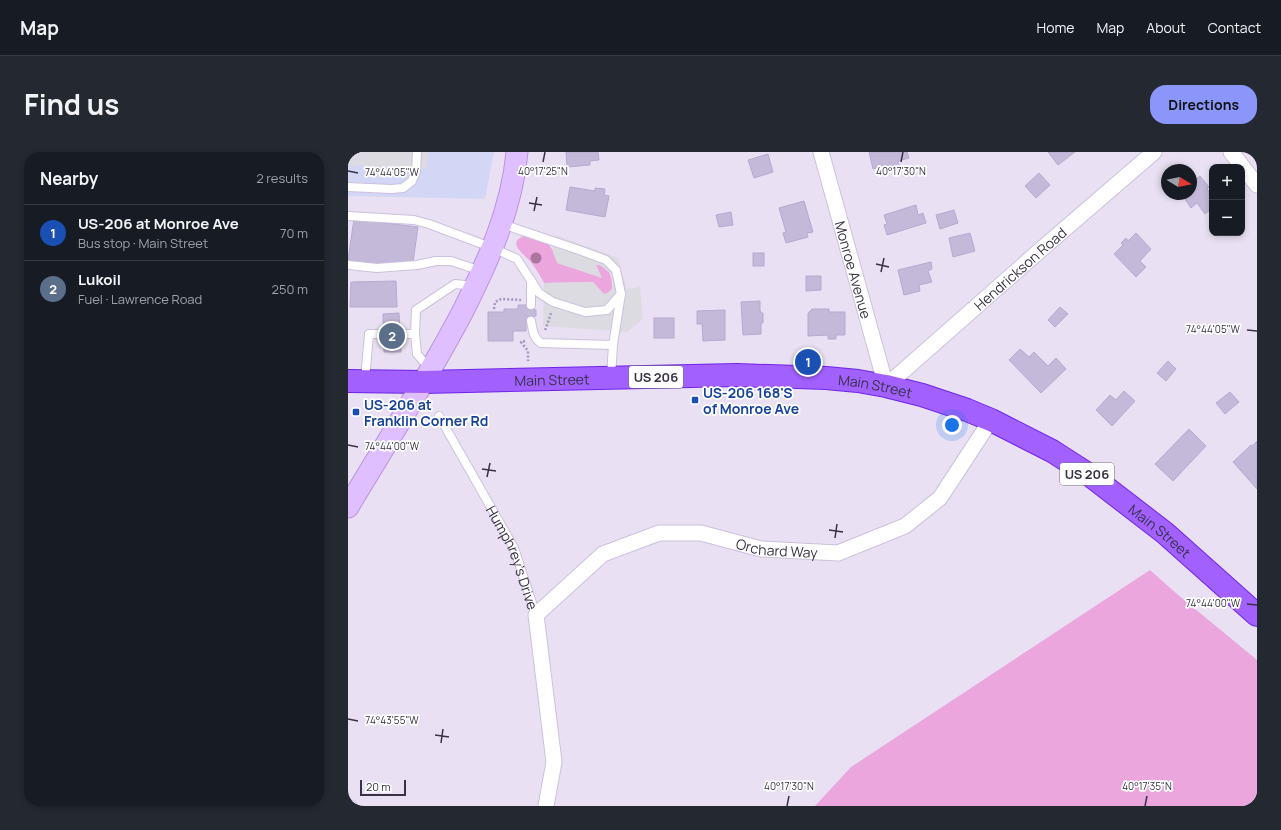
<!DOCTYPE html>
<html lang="en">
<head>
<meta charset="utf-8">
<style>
  :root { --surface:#171b24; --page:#242831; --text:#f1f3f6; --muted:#9ea1a6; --line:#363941; --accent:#8a96fa }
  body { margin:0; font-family:Manrope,sans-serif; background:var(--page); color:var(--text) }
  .controls { position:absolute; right:12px; top:12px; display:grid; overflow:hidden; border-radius:8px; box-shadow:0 2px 6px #0003 }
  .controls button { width:36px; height:36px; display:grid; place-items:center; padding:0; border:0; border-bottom:1px solid var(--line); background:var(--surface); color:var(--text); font:20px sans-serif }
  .compass { position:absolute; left:813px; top:12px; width:36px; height:36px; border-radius:50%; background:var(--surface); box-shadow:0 2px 6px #0003; rotate:100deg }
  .scale { position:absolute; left:12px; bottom:10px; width:46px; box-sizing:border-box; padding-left:4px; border:2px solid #383244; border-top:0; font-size:11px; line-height:14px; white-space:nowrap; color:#383244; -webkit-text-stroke:3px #fff; paint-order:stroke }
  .you { position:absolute; left:604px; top:273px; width:14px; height:14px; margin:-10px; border:3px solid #fff; border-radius:50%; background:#1a73e8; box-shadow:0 0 0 6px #1a73e833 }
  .badge { display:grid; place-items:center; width:26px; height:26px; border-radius:50%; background:var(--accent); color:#fff; font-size:13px; font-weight:700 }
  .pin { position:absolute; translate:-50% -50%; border:2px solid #fff; box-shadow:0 1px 4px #0006 }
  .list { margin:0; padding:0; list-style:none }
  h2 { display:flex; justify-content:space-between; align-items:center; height:52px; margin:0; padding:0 16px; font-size:17px }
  h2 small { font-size:13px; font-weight:400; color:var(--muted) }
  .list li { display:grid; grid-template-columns:26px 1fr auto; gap:12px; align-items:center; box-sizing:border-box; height:56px; padding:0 16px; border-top:1px solid var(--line) }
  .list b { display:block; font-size:15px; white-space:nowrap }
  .list p { margin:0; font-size:13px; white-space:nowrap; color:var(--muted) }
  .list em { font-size:13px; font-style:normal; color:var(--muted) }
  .map { position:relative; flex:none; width:909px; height:654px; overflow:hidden; border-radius:16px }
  header { display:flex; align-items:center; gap:24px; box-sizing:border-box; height:56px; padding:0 20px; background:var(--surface); border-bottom:1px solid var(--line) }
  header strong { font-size:19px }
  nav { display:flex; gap:22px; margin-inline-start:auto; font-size:14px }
  .intro { display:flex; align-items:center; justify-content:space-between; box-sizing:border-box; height:96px; padding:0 24px }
  h1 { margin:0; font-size:28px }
  .button { padding:10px 18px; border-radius:16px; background:var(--accent); color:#111; font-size:14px; font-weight:700 }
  main { display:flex; gap:24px; padding:0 24px }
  aside { flex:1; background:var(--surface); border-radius:16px; box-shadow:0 2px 6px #0003 }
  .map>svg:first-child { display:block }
  .medical { fill:#d3d7f5 }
  .green { fill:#eba6de }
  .parking { fill:#dddbe2 }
  .building { fill:#c4b9d8; stroke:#b7a9d0 }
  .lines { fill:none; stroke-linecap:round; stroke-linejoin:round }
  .lane-casing { stroke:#ccc1dd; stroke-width:10 }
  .street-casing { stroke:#ccc1dd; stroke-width:17 }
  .secondary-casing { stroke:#b893e0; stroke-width:23 }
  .highway-casing { stroke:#6f24ea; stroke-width:24 }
  .path { stroke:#a694c2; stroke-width:2.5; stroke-dasharray:2 2; stroke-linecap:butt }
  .lane { stroke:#fff; stroke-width:8 }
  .street { stroke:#fff; stroke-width:15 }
  .secondary { stroke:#dfbfff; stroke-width:21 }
  .highway { stroke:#a260ff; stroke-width:22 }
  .tree { fill:#ac779e }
  .ticks { fill:none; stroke:#383244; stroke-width:1.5 }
  .transit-dot { fill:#1a4fb4; stroke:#fff; stroke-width:1.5 }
  .labels { text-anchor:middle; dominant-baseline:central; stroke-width:3.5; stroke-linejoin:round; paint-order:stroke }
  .shield { fill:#fff; stroke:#74707c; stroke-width:1 }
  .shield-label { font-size:13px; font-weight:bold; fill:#383244 }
  .street-label { font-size:14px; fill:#383244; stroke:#fff }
  .transit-label { font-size:14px; font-weight:bold; fill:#164399; stroke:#fff; text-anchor:start }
  .ticks-label { font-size:10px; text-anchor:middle; fill:#383244; stroke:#fff; stroke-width:3.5; stroke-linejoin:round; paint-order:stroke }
</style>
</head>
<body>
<header>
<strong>Map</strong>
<nav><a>Home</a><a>Map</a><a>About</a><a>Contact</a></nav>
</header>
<div class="intro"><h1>Find us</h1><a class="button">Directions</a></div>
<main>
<aside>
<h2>Nearby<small>2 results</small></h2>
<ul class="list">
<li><span class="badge" style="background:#1a4fb4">1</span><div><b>US-206 at Monroe Ave</b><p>Bus stop · Main Street</p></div><em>70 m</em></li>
<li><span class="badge" style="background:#5c6f8a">2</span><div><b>Lukoil</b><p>Fuel · Lawrence Road</p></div><em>250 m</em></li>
</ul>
</aside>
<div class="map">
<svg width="909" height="654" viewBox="0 0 909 654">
  <rect width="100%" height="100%" fill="#e9e1f3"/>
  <polygon class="medical" points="0,0 146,0 137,47 0,44"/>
  <g class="green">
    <path d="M176 84C183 84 195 88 201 93 205 97 207 105 210 111L253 125 248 113C261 113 265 126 264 137L260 141 255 142 245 130 196 131C192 124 188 116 182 109 176 102 158 91 176 84Z"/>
    <polygon points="802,418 829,442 909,508 909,654 467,654 503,615"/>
  </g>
  <g class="parking">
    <polygon points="0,0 80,0 79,16 0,13"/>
    <polygon points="208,83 270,106 279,137 292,135 295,167 279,180 195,174 196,131 245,130 256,142 260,141 264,137 265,130 263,122 252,113 248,113 254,126 209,111 204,97"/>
  </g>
  <g class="building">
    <polygon points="218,0 250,0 251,8 242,9 242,13 219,15"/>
    <polygon points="521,0 559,0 561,6 550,9 551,14 539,17 538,13 525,17"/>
    <polygon points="700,0 727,0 710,13"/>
    <polygon points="420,2 425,20 406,26 400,8"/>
    <polygon points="691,21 702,33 688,46 677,34"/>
    <polygon points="852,24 861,35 859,37 864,43 864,56 857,62 849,51 843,56 834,43 835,42 843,42 843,31"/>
    <polygon points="222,35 247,39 247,36 257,37 256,43 261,44 257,65 218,58"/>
    <polygon points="456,49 465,80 459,81 460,85 438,91 435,81 438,80 431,56"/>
    <polygon points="568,53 570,63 575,61 578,71 539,83 536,73 539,72 536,63"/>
    <polygon points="606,58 610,71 592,77 588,63"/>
    <polygon points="383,60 385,73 371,75 368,63"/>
    <polygon points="6,67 70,75 65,110 28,112 0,108"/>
    <polygon points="622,81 627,99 605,105 601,86"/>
    <polygon points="788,81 803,97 792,109 798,115 788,125 766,102 775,93 773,91 778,86 780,89"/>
    <rect x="405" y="101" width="11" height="13"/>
    <polygon points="583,110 584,117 580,119 584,130 571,133 572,139 556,143 550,118"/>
    <polygon points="458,124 473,124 473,138 458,139"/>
    <polygon points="48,129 49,155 2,155 3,130"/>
    <polygon points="412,149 412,158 413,161 415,161 415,171 413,171 413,182 395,183 393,150"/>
    <polygon points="170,153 186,153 186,158 188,158 188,164 186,164 186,169 178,169 178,179 165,179 165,189 140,189 140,160 156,160 156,157 170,157"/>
    <polygon points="712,155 720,162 707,175 700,168"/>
    <polygon points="464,157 481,157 481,160 497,160 497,183 488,183 488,187 480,187 480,183 460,184 460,161"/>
    <polygon points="377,158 377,188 355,189 354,172 349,172 349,159"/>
    <polygon points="51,161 53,200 36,200 35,162"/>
    <rect x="306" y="166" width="20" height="20"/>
    <polygon points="672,197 681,205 686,200 700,214 708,206 718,217 693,241 661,208"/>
    <polygon points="820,209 828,217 818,229 809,221"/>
    <polygon points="776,239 787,249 764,274 748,258 762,243 768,248"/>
    <polygon points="882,240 891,250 877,262 868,251"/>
    <polygon points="841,277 858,294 825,329 807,312"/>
    <polygon points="909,289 909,337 885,310 903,293 904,294"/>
  </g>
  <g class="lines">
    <defs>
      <g id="lane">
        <polyline points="0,35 43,37 55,36 64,29 68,19 69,0"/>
        <polyline points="0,64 66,68 81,72 145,96 169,107 191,141 205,150 237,160 259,158 273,142"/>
        <polyline points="154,72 234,99 258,108 268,118 273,142 265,193 263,225"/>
        <polyline points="0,113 29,116 69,113 88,109 103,109 133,119"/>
        <polyline points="183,153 183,128"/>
        <path d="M183 169C185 178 185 186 193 191L265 193"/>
        <polyline points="82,217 69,202 67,182 68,158 107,132 127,134"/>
        <polyline points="17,228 21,182 67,182"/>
        <path id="s1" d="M91 264 166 396 188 463"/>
        <polyline points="3,654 4,653"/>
      </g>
      <g id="street">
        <path id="s2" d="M473 0 538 234 689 101 806 0"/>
        <polyline points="883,0 909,33"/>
        <path id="s3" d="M198 654 206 610 188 463 255 402 311 381H353L413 397 490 401 557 374 592 346 643 268"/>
      </g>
      <path id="secondary" d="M0 355C39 290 80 226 115 159 140 109 164 57 169 0"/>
      <g id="highway">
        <path id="s4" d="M0 229 76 230 389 223 478 226 510 229 538 234 574 243 619 258 643 268 704 299 743 324 817 381 909 463"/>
      </g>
    </defs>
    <use href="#lane" class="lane-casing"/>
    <use href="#street" class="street-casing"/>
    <use href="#secondary" class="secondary-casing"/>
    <use href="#highway" class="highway-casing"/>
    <g class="path">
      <polyline points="146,157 147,150 153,147 173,148"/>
      <polyline points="197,178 198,176 203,161"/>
      <polyline points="177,189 173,190 180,199 180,209"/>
    </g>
    <use href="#lane" class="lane"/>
    <use href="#street" class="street"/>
    <use href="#secondary" class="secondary"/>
    <use href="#highway" class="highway"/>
  </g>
  <circle class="tree" cx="188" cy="106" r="5.5"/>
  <path class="ticks" d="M195 10 197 0M553 10 555 0M0 19 10 21M181 51 194 53M186 59 189 45M528 112 541 115M533 120 536 106M899 178 909 179M0 293 10 295M134 317 148 319M139 325 142 311M481 378 495 380M487 386 489 372M899 452 909 453M0 567 10 569M87 583 101 585M93 591 95 577M439 654 441 644M797 654 799 644"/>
  <g class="transit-dot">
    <rect x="343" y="244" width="8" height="8" rx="2"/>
    <rect x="4" y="256" width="8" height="8" rx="2"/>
  </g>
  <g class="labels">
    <g class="shield">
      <rect x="281" y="214" width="54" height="22" rx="3"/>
      <rect x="712" y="311" width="54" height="22" rx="3"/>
    </g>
    <g class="shield-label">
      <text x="308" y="225">US 206</text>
      <text x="739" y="322">US 206</text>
    </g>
    <g class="street-label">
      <text stroke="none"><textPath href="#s2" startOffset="122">Monroe Avenue</textPath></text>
      <text stroke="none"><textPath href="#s2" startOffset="421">Hendrickson Road</textPath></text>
      <text stroke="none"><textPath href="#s4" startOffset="204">Main Street</textPath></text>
      <text stroke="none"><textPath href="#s4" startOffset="528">Main Street</textPath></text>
      <text stroke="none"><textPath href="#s4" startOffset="852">Main Street</textPath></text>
      <text stroke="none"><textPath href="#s3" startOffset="463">Orchard Way</textPath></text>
      <text stroke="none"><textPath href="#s1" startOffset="160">Humphrey's Drive</textPath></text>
    </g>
    <g class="transit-label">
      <text x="355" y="240">US-206 168'S<tspan x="355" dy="16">of Monroe Ave</tspan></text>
      <text x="16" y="252">US-206 at<tspan x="16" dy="16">Franklin Corner Rd</tspan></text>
    </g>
  </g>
  <g class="ticks-label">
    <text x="195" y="23">40°17'25"N</text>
    <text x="553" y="23">40°17'30"N</text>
    <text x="44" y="24">74°44'05"W</text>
    <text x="865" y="181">74°44'05"W</text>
    <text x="44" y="298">74°44'00"W</text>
    <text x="865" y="455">74°44'00"W</text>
    <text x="44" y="572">74°43'55"W</text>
    <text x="441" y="638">40°17'30"N</text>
    <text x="799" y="638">40°17'35"N</text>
  </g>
</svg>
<div class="controls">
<button>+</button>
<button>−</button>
</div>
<svg class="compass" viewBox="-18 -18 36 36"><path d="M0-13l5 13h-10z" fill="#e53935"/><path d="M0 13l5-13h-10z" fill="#9ea1a6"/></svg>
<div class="scale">20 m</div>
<div class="you"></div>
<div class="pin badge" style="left:460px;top:210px;background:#1a4fb4">1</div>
<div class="pin badge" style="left:44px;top:184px;background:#5c6f8a">2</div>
</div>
</main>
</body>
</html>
